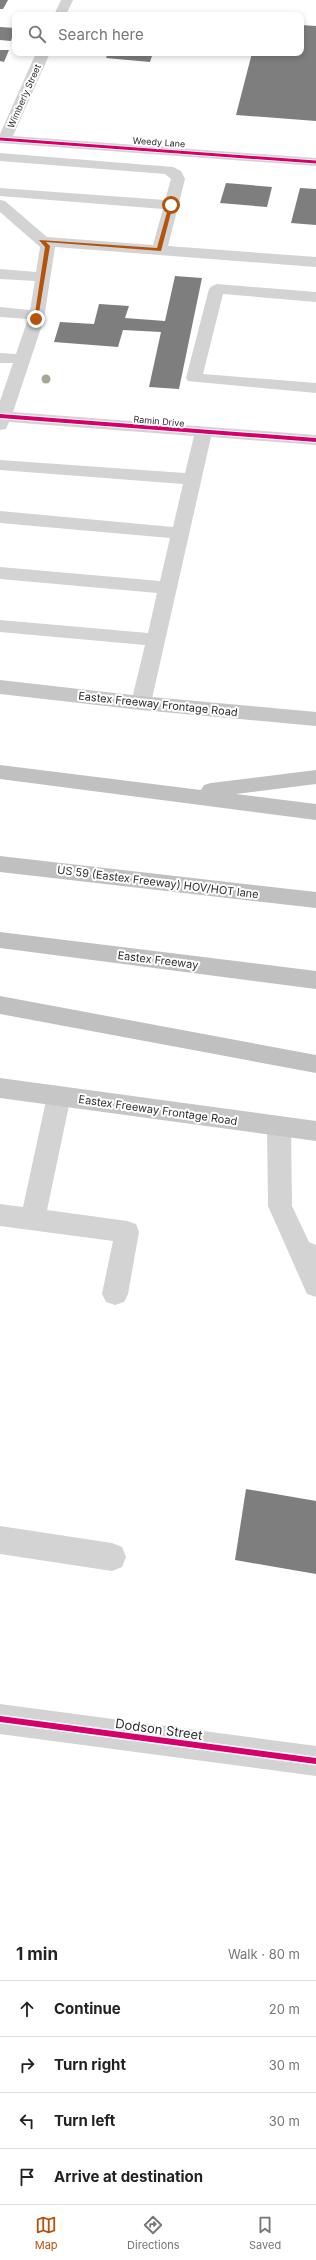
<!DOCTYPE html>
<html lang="en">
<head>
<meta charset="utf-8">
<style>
  :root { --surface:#fff; --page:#f6f6f6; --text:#222; --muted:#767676; --line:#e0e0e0; --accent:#b45309 }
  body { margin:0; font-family:Inter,sans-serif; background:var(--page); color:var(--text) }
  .stop { position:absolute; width:12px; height:12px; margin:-9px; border:3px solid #b45309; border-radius:50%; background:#fff }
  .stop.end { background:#b45309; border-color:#fff; box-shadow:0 1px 4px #0008 }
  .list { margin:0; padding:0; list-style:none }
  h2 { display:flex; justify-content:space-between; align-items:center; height:52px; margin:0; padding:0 16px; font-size:17px }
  h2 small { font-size:13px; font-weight:400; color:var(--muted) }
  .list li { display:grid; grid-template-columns:26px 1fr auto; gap:12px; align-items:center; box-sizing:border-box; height:56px; padding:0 16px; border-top:1px solid var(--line) }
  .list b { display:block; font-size:15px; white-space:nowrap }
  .list em { font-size:13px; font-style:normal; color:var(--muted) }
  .icon { flex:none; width:22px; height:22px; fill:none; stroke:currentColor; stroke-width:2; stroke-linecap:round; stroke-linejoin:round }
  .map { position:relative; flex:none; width:316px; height:1928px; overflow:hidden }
  .search { position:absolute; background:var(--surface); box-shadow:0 2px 6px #0003; left:12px; right:12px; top:12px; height:44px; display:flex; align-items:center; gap:10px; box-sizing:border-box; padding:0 14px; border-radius:8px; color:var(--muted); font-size:15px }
  .sheet { height:276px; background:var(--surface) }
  nav { display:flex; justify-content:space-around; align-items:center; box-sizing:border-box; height:56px; border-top:1px solid var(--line); background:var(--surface); font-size:11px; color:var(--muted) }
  nav a { display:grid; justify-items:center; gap:2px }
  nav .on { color:var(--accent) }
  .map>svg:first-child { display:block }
  .building { fill:#7e7e7e }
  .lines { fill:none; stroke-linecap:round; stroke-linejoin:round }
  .minor { fill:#d3d3d3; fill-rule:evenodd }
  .major { fill:#c6c6c6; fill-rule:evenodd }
  .highway { fill:#c0c0c0; fill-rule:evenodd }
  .cycleway-far2-casing { stroke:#fff; stroke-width:4.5 }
  .cycleway-far1-casing { stroke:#fff; stroke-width:6 }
  .cycleway-casing { stroke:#fff; stroke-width:9 }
  .cycleway-far2 { stroke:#d6006c; stroke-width:3 }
  .cycleway-far1 { stroke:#d6006c; stroke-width:4 }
  .cycleway { stroke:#d6006c; stroke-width:6 }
  .tree { fill:#a2aa96 }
  .route { fill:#b45309 }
  .labels { text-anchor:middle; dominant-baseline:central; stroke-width:4; stroke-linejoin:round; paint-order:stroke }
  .far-street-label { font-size:9px; fill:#2e2e2e; stroke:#fff }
  .street-label { font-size:11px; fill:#2e2e2e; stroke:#fff }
  .near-street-label { font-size:13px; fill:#2e2e2e; stroke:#fff }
</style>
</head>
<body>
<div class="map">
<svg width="316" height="1928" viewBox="0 0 316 1928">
  <rect width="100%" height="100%" fill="#fff"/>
  <g class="building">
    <polygon points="0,0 8,0 3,9 0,9"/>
    <polygon points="301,25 316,26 316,121 236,115 252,53 301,53"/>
    <polygon points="0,27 15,28 11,41 0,40"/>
    <polygon points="0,50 9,50 4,62 0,61"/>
    <polygon points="108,53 153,53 150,62 106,58"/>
    <polygon points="226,183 272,187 267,207 220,203"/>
    <polygon points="300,188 316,189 316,225 291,223"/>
    <polygon points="175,276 202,278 179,389 149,387 161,332 123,330 118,347 54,342 60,322 94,324 99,304 129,306 125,318 165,321"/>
    <polygon points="246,1489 316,1501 316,1574 235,1560"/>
  </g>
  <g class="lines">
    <g class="minor">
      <polygon points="61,0 73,0 66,15 54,15"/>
      <polygon points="36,53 50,53 13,136 316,158 316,166 0,143 0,134"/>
      <polygon points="0,153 173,167 181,171 185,179 168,246 316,257 316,267 55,247 44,319 13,412 316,435 316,445 211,437 151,703 148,708 141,710 134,708 131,703 145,645 0,632 0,620 148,633 157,593 0,579 0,567 160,581 170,538 0,523 0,511 173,527 183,484 0,470 0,460 185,473 194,436 9,422 6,429 0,430 0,401 13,363 0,363 0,353 16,354 28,319 0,317 0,307 30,310 35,281 0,279 0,269 36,272 40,247 0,212 0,200 5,201 47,237 153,245 163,209 0,196 0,188 165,200 171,179 165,174 0,161"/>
      <polygon points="217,284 316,292 316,302 223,294 203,374 316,383 316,393 188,381 186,378 209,289 212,286"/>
      <polygon points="59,1086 67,1089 71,1096 47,1210 127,1221 136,1224 139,1232 128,1294 124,1302 115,1305 106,1302 102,1294 113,1241 0,1226 0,1204 23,1207 47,1096 51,1089"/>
      <polygon points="279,1116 287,1119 291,1126 292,1206 309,1242 316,1245 316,1297 307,1294 268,1206 267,1126 271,1119"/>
      <polygon points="0,1526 112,1543 122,1547 126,1557 122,1567 112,1571 0,1554"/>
      <polygon points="0,1704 316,1746 316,1776 0,1734"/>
    </g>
    <g class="major">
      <polygon points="0,680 141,696 316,712 316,726 141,710 0,694"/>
      <polygon points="0,1078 316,1121 316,1141 0,1098"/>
    </g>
    <g class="highway">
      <polygon points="0,765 201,790 204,785 211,783 316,770 316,784 236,794 316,804 316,820 0,779"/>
      <polygon points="0,856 316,892 316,908 0,872"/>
      <polygon points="0,932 316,971 316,989 0,948"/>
      <polygon points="0,996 316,1055 316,1073 0,1014"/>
    </g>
    <defs>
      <polyline id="cycleway-far2" points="0,139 316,162"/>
      <polyline id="cycleway-far1" points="0,416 316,440"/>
      <polyline id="cycleway" points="0,1719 316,1761"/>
    </defs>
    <use href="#cycleway-far2" class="cycleway-far2-casing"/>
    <use href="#cycleway-far1" class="cycleway-far1-casing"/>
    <use href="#cycleway" class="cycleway-casing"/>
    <use href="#cycleway-far2" class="cycleway-far2"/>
    <use href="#cycleway-far1" class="cycleway-far1"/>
    <use href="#cycleway" class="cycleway"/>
  </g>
  <circle class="tree" cx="46" cy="379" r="4.5"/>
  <polygon class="route" points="171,203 173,205 161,251 46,242 50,246 38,319 34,320 45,247 39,240 157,248 169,205"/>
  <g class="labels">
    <g class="far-street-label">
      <text transform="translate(24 96) rotate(-66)">Wimberly Street</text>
      <text transform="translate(159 142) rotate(4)">Weedy Lane</text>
      <text transform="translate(159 421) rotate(5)">Ramin Drive</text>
    </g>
    <g class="street-label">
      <text transform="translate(158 704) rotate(6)">Eastex Freeway Frontage Road</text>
      <text transform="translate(158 882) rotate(7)">US 59 (Eastex Freeway) HOV/HOT lane</text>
      <text transform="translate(158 960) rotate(7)">Eastex Freeway</text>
      <text transform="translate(158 1110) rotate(8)">Eastex Freeway Frontage Road</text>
    </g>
    <g class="near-street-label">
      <text transform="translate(159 1729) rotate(8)">Dodson Street</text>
    </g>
  </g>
</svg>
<div class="stop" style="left:171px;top:205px"></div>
<div class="stop end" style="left:36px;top:319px"></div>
<div class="search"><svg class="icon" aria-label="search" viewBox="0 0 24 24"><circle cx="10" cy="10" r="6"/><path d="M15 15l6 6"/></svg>Search here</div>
</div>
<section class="sheet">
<h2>1 min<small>Walk · 80 m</small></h2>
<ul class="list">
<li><svg class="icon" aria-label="ahead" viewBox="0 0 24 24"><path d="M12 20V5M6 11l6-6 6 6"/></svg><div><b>Continue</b></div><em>20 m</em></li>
<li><svg class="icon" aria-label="right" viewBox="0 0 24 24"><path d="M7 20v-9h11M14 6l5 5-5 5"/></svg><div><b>Turn right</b></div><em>30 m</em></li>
<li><svg class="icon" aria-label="left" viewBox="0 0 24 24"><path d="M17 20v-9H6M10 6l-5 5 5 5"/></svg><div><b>Turn left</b></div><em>30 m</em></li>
<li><svg class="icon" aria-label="arrive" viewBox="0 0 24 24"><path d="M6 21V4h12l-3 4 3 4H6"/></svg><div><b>Arrive at destination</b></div></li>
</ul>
</section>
<nav>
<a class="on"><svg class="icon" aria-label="map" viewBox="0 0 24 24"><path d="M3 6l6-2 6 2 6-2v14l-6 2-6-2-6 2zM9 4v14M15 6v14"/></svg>Map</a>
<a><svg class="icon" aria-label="directions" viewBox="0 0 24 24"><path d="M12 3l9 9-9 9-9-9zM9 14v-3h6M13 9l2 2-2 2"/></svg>Directions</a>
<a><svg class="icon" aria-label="saved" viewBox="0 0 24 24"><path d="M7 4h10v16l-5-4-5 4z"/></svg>Saved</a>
</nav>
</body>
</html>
